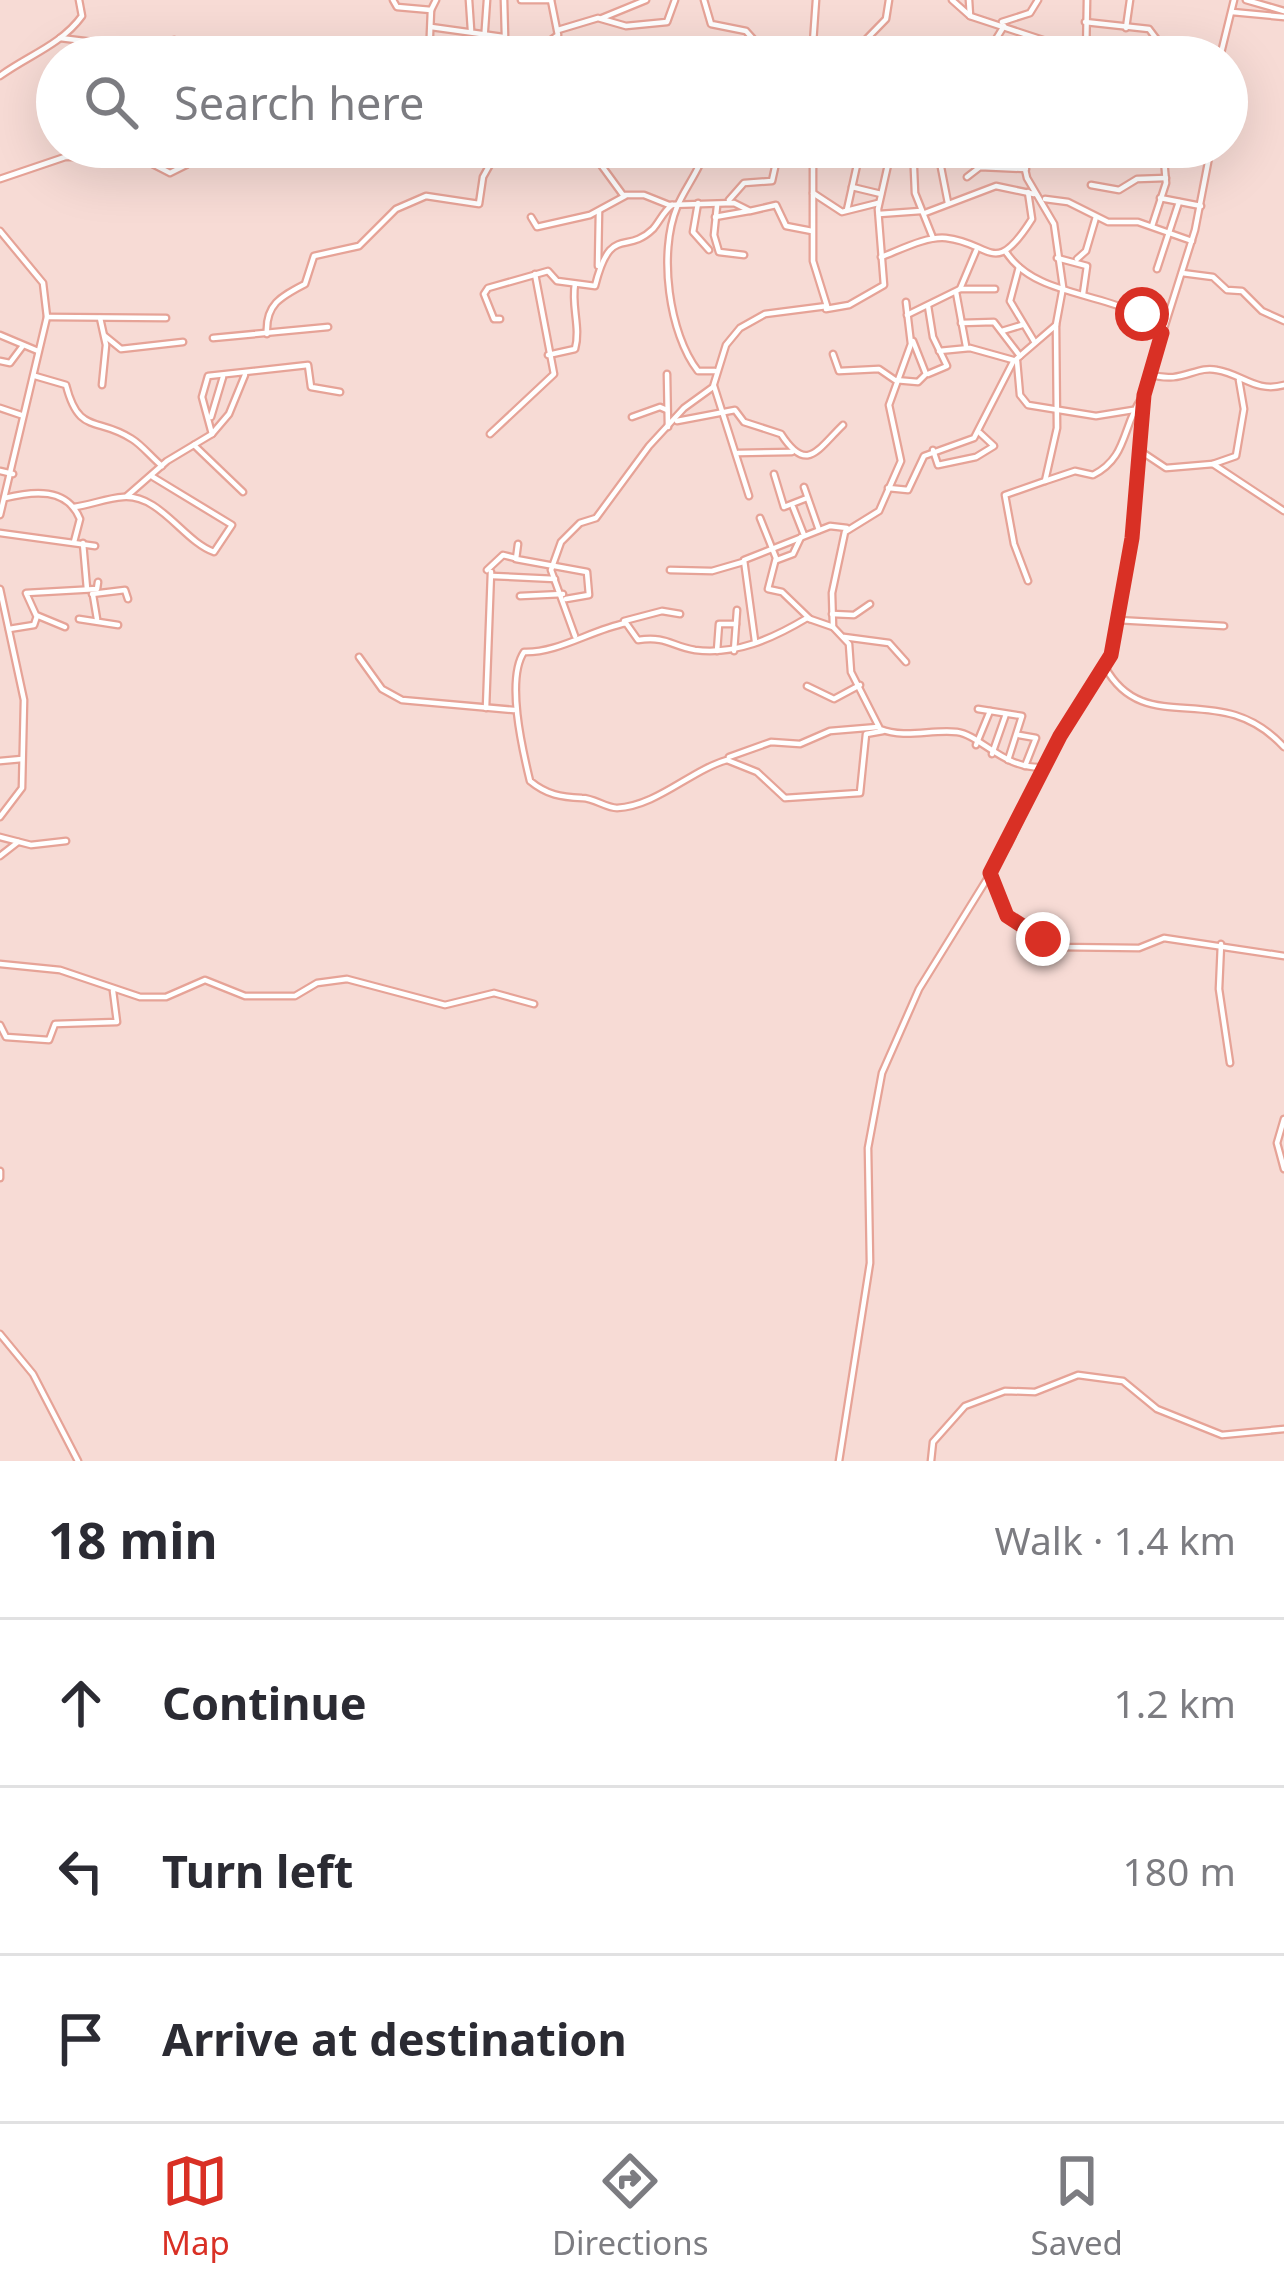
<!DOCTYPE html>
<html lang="en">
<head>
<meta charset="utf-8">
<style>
  :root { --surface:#fff; --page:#f2f2f3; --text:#2b2b33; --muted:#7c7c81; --line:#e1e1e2; --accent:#d93025 }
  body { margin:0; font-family:"Noto Sans",sans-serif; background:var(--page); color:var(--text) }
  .stop { position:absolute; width:36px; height:36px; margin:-27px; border:9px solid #d93025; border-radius:50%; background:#fff }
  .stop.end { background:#d93025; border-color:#fff; box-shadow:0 3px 12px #0008 }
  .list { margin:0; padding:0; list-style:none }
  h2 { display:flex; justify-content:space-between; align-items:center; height:156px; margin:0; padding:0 48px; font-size:51px }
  h2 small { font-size:39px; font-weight:400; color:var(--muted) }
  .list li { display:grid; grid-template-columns:78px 1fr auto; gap:36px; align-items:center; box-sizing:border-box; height:168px; padding:0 48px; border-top:3px solid var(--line) }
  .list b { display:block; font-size:45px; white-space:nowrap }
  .list em { font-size:39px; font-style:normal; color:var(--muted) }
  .icon { flex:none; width:66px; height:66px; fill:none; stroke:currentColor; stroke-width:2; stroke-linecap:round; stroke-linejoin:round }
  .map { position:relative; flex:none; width:1284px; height:1461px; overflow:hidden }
  .search { position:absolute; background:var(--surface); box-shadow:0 12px 48px #0002; left:36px; right:36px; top:36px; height:132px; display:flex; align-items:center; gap:30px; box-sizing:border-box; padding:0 42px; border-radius:66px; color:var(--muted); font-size:45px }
  .sheet { height:660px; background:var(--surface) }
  nav { display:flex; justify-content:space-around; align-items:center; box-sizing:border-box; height:168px; border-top:3px solid var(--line); background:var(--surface); font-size:33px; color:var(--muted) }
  nav a { display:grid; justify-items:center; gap:6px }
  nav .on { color:var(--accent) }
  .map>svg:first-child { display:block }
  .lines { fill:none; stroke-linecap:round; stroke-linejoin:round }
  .street-casing { stroke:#e6a397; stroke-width:9 }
  .street { stroke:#fff; stroke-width:4.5 }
  .route { stroke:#d93025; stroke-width:15 }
</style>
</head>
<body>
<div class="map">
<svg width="1284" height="1461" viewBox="0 0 1284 1461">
  <rect width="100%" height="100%" fill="#f7dbd5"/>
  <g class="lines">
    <defs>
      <g id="street">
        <polyline points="393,0 397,7 431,10 436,0"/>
        <polyline points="469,0 471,30"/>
        <polyline points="504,0 505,36"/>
        <polyline points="521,0 551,0"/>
        <polyline points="704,0 711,24 746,31 763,50 813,43 816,0"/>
        <polyline points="952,0 970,16 1064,47"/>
        <polyline points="969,0 970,16"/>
        <polyline points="1246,0 1284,11"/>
        <polyline points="1232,12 1284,17"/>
        <polyline points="602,18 646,0"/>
        <polyline points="1002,22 1030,13 1038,0"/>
        <polyline points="1085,22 1149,29 1170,57"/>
        <polyline points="431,27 503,37 510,54"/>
        <polyline points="1126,28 1130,0"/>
        <polyline points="558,30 598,18 626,26 667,22 675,0"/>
        <polyline points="60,38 142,48 174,40 194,57"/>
        <polyline points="484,52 526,56"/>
        <polyline points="429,57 431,10"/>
        <polyline points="483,57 487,0"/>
        <polyline points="528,57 558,35 551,0"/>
        <polyline points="806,57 852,46"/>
        <polyline points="849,57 886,19 889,0"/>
        <polyline points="985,57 1004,26"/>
        <polyline points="1086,57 1087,0"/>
        <polyline points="1220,57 1234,0"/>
        <path d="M0 76C27 56 61 45 82 16L79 0"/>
        <polyline points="365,147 369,152 388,147"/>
        <polyline points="588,147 623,195 644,195 669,205 734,203 750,211 776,205 786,226 812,231"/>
        <path d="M705 147C702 168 685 187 677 207 658 253 669 334 698 371H715"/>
        <polyline points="725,147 729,158 776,161"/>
        <polyline points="913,147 915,193 933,238"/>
        <polyline points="937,147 948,203"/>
        <polyline points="988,147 989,165"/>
        <polyline points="1020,147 1027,178 1054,224 1063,287 1056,325 1057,428 1045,481 1005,495 1014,544 1028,581"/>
        <polyline points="940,151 969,147"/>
        <polyline points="752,161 755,147"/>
        <polyline points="967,177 980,167 1026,169"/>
        <polyline points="0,179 65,157 137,156 170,173 186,165 201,147"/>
        <polyline points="1091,185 1119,190 1137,179 1166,178"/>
        <polyline points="852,187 881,194"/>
        <polyline points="813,193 842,212 878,203"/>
        <polyline points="1160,198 1201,206"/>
        <polyline points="1045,199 1068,202 1108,222 1138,222 1192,241"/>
        <polyline points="729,200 744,183 772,181 776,163 803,147"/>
        <polyline points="698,203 693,232 709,250"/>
        <polyline points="717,206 714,235 719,252 744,255"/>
        <polyline points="847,210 861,147"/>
        <polyline points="925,213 996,186 1034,194"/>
        <polyline points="879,214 921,211"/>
        <polyline points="531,217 537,227 590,215 625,196"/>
        <polyline points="715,217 749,211"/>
        <polyline points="1152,226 1166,183 1163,147"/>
        <polyline points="0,231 43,283 47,317 0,515"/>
        <path d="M1006 252C1039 303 1125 289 1162 333"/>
        <path d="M881 257C900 250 926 236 946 238 992 243 994 279 1032 219L1028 192"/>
        <polyline points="1057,258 1087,266 1083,294"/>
        <polyline points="1077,259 1086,251 1096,217"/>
        <polyline points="598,266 599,211"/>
        <polyline points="1019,267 1010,301 1034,341"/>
        <polyline points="1157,269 1179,202"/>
        <polyline points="1182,273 1213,277 1227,290 1242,291 1262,311 1284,321"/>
        <polyline points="960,289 995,289"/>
        <polyline points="956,292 966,346"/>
        <path d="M906 302 911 344 889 405 901 461 879 511 845 532 832 593 833 627 849 644 851 672 880 729C906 739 931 729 957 732 981 735 1004 771 1046 767"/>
        <polyline points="928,306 933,337 947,366 928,374"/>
        <polyline points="826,309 849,305 884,285 878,209 892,147"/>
        <polyline points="907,315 960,289 976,251"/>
        <polyline points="47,317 166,318"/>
        <polyline points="100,318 106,345 102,385"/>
        <path d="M500 319H494L484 294 488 288 548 271 557 281 595 286C611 223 625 256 653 229 660 221 663 212 672 205"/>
        <polyline points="961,323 994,322 1020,356"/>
        <polyline points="1002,331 1022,325"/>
        <path d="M267 334C265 304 282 296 305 284L314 256 359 246 396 209 426 196 479 204 483 177 493 159 542 147"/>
        <polyline points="0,335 38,351"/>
        <polyline points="105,336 121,349 183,342"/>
        <polyline points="213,338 328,327"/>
        <polyline points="939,351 970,348 1013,360"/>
        <polyline points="833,354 839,371 879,369 895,380 918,382 926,374 913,341"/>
        <path d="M548 355 575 349C581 328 571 306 575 284"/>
        <polyline points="0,361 10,363 22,347"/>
        <polyline points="1017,361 1020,395 1028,405 1096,416 1133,410"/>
        <polyline points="667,374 668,427"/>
        <path d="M1149 374C1182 385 1195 365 1217 370 1242 374 1256 393 1284 385"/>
        <path d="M35 376 66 385C79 436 97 416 132 439 142 445 152 458 162 466"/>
        <polyline points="714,386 749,496"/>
        <polyline points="0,408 21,415"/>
        <polyline points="211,417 223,377"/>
        <polyline points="632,417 660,407 667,410"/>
        <path d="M677 421 735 410 744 422 781 434C807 474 817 450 843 425"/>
        <polyline points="212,434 202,397 208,376 308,365 311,387 340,392"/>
        <polyline points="490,434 554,374 535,274"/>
        <polyline points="194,445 243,492"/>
        <polyline points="933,450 938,465 976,457 994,446 980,433"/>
        <polyline points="1139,450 1166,468 1213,464 1284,511"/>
        <polyline points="738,453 792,452"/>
        <polyline points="1213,464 1236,456 1244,409 1239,380"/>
        <polyline points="0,471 13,474"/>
        <polyline points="774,474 784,507 807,498"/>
        <path d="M1045 481 1075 471 1093 475C1127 458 1122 428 1141 399"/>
        <polyline points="804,487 819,530"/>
        <polyline points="888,488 908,490 924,456 974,438 1013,362 1056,325"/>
        <polyline points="127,496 167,461 212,434 229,414 245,375"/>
        <path d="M5 498C33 491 67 487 80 519L74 542"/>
        <path d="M74 507C90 505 107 498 123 497 160 494 183 541 214 552L232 525 153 477"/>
        <polyline points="793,507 804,535"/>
        <polyline points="760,518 776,558 768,589 782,592 810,619"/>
        <polyline points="0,533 95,546"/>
        <polyline points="83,543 87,589"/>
        <polyline points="518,544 516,559 587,572 589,595 566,599"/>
        <polyline points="777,560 793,554 801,537"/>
        <polyline points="487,570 503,555 515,558"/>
        <polyline points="670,570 712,571 743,562"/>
        <polyline points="492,576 555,579"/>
        <polyline points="0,589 24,700 22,788 0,817"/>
        <polyline points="92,594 125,590 128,599"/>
        <polyline points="93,595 97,619"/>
        <polyline points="520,596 563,594"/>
        <polyline points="832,614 854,615 870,604"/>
        <polyline points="79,619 118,625"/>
        <polyline points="1117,620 1224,626"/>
        <polyline points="624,621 662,611 680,614"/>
        <polyline points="65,627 36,615 26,593 97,589 98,582"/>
        <path d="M833 627 807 618C772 639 736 655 695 650 671 646 667 636 638 640L626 623C591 630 558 653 524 652 506 679 522 748 530 781 547 795 561 797 582 798 594 798 606 808 617 808 657 806 691 770 727 760L757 772 785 798 860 793 866 734 883 731"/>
        <polyline points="9,629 34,625 37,616"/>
        <polyline points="575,636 551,570 561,542 580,523 596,518 649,446 684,408 713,387 726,345 740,328 765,314 827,306 813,261 813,147"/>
        <polyline points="844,637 889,643 906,662"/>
        <polyline points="755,641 744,560 830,526 847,528"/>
        <polyline points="717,651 719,624 736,624"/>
        <polyline points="734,651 737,610"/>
        <polyline points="359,657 382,689 402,700 514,710"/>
        <path d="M1105 667C1146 741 1219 676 1284 747"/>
        <polyline points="807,686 834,699 860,685"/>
        <polyline points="486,708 491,572"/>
        <polyline points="978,709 1022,716 1008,760"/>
        <polyline points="1019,735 1036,738 1025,766"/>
        <polyline points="976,745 990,711"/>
        <polyline points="992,754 1006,714"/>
        <polyline points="729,757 771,742 800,744 830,731 878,727"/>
        <polyline points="0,761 22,759"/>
        <polyline points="0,837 31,845 66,841"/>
        <polyline points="0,856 18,842"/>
        <polyline points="990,874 1008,917 1057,947 1139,948 1164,938 1284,956"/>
        <polyline points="1221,944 1219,989 1230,1063"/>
        <polyline points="0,964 60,970 140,997 166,997 205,980 245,996 295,996 317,983 347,979 445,1005 494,993 534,1004"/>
        <polyline points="0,1025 6,1037 49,1040 55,1024 117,1022 113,991"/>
        <polyline points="1284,1119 1277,1143 1284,1169"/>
        <polyline points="0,1171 0,1178"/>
        <polyline points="0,1334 33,1374 78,1461"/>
        <polyline points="839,1461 870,1263 868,1148 882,1073 919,989 1008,845 1060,736 1110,658 1132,538 1143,395 1195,230 1211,147"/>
        <polyline points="931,1461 933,1442 965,1406 1005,1391 1035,1392 1078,1375 1123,1381 1157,1409 1222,1435 1284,1429"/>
      </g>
    </defs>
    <use href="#street" class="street-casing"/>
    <use href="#street" class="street"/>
  </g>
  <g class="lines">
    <polyline class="route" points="1043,939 1007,916 990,873 1060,736 1111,655 1132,538 1144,395 1162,333 1142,314"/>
  </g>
</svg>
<div class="stop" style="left:1142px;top:314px"></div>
<div class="stop end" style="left:1043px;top:939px"></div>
<div class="search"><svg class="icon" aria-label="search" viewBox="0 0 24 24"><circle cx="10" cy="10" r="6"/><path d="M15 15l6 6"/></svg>Search here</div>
</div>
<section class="sheet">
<h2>18 min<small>Walk · 1.4 km</small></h2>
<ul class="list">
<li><svg class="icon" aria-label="ahead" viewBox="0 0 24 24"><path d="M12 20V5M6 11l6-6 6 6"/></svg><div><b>Continue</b></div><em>1.2 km</em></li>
<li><svg class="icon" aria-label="left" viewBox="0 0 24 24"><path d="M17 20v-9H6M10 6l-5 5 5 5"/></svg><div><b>Turn left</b></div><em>180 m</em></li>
<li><svg class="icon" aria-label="arrive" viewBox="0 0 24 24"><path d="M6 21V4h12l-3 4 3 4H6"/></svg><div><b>Arrive at destination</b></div></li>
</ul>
</section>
<nav>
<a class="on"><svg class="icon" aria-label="map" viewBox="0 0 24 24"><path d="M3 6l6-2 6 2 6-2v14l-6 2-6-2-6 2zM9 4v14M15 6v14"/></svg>Map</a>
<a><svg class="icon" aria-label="directions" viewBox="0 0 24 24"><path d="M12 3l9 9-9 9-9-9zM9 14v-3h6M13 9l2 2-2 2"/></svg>Directions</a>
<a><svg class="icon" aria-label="saved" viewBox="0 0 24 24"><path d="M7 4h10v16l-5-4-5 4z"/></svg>Saved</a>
</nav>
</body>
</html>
